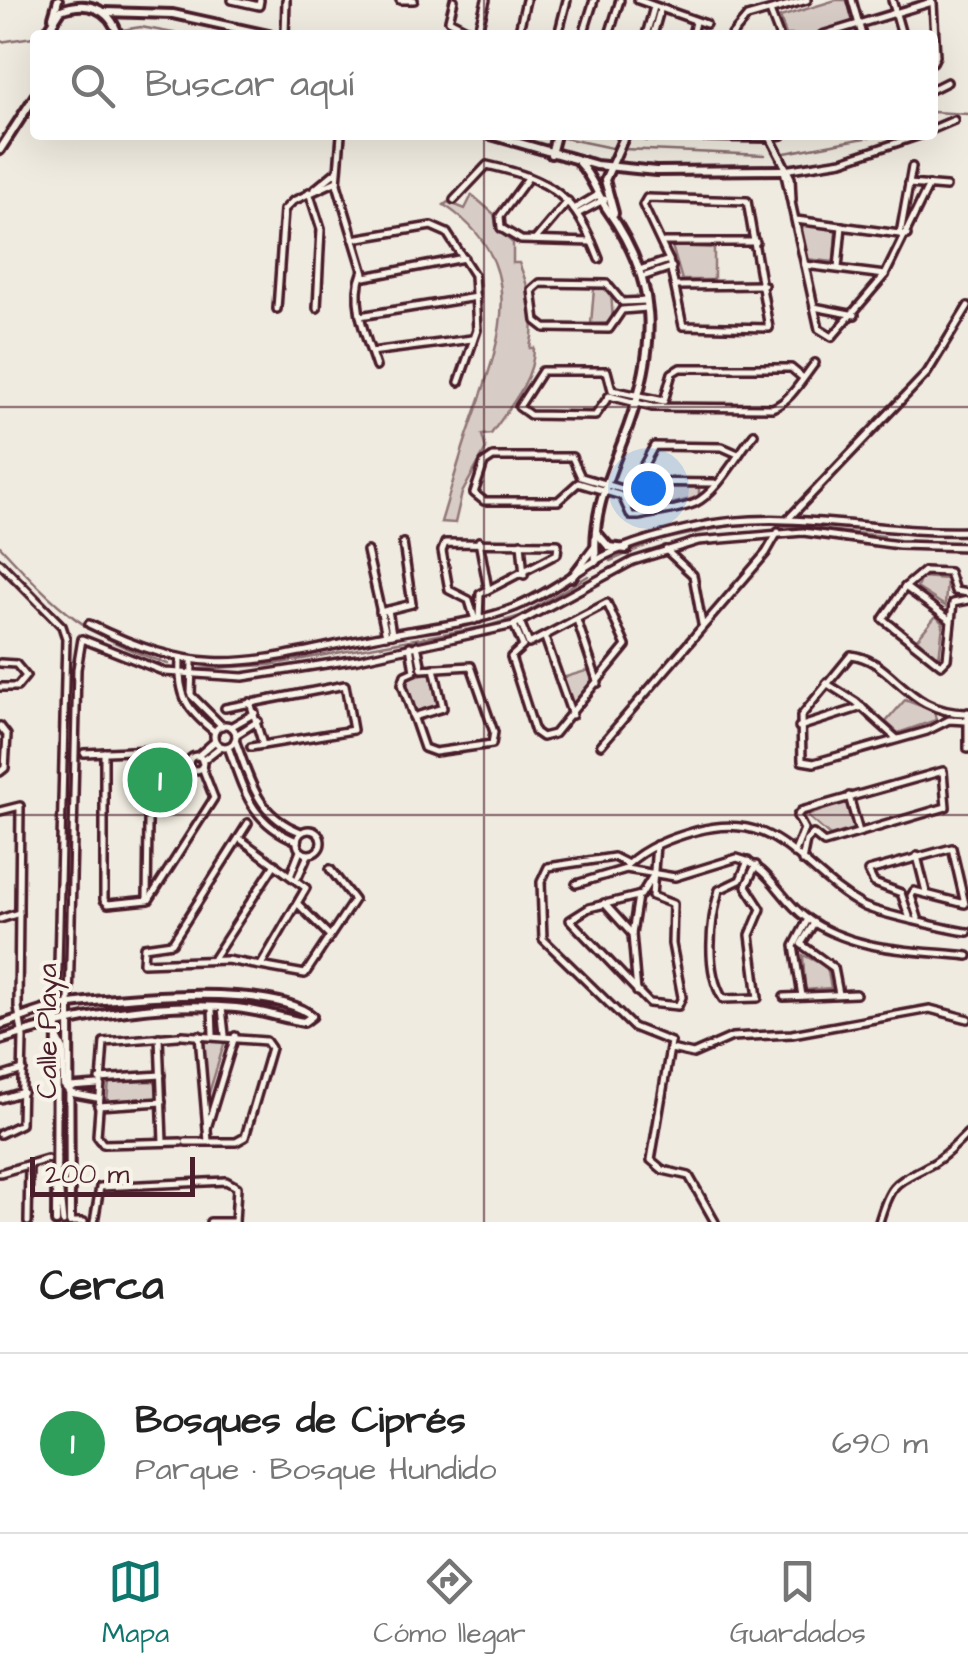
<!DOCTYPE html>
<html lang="es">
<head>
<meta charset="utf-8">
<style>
  :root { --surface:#fff; --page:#f6f6f6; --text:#222; --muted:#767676; --line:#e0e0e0; --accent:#0f766e }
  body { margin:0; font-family:"Architects Daughter",sans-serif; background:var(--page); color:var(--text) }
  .scale { position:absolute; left:30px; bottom:25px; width:165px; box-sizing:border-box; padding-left:10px; border:5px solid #4a1f2b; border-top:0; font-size:28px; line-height:35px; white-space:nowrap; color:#4a1f2b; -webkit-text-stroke:8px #f7f3e8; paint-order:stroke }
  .you { position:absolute; left:648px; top:488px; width:35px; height:35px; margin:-25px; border:8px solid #fff; border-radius:50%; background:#1a73e8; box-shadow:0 0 0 15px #1a73e833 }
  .badge { display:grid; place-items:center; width:65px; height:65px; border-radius:50%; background:var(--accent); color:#fff; font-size:32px; font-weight:700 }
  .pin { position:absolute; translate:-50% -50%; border:5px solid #fff; box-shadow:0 2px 10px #0006 }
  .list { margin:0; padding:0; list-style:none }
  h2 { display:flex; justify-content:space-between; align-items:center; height:130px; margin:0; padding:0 40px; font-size:42px }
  h2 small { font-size:32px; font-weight:400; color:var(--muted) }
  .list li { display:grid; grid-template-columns:65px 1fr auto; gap:30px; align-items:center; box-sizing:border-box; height:180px; padding:0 40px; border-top:2px solid var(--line) }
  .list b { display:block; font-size:38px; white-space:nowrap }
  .list p { margin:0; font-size:32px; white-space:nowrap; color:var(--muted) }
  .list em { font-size:32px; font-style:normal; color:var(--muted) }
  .icon { flex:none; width:55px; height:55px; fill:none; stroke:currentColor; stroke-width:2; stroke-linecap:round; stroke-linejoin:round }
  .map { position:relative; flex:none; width:968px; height:1222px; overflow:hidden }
  .search { position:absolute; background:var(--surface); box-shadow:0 10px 40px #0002; left:30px; right:30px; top:30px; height:110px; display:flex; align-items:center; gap:25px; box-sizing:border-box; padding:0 35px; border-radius:10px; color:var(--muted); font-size:38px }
  .sheet { height:310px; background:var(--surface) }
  nav { display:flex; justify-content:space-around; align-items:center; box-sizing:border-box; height:140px; border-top:2px solid var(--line); background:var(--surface); font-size:28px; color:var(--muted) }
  nav a { display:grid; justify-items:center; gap:5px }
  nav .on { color:var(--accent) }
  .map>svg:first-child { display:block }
  .park { fill:#d8cdc6; stroke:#917678; stroke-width:2.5 }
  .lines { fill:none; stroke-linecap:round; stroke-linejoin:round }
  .stream { stroke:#8b6f72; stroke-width:2.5 }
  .street-casing { stroke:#4a1f2b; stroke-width:12 }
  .secondary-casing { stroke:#4a1f2b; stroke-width:14 }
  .street { stroke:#f7f3e8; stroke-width:5 }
  .secondary { stroke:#f7f3e8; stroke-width:6 }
  .grid { fill:none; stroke:#4a1f2b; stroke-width:2.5; stroke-opacity:0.55 }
  .labels { text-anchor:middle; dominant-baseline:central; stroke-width:8; stroke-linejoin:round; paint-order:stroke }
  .street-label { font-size:28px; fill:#4a1f2b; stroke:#f7f3e8 }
</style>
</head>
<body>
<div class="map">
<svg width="968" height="1222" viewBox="0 0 968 1222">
  <rect width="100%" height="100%" fill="#f0ebe0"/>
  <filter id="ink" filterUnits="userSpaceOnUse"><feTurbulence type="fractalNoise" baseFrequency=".01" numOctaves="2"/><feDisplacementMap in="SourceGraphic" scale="20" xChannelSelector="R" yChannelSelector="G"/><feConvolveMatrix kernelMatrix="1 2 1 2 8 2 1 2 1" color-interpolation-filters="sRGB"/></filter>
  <g filter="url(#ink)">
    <g class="park">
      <polygon points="836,0 847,0 853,22 811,35 786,35 780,17"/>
      <path d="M472 195 494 214 497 229 513 243V263H519C530 290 537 319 530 348H534C534 381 508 409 491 434L482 435 486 449 462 493 455 523 441 522C450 493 458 462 468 433 496 350 537 266 444 205L448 202 465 209Z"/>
      <polygon points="805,225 836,230 834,262 806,259 801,230"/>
      <polygon points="672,246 714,248 714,280 682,280"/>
      <polygon points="594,289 611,289 613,323 591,324"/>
      <polygon points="699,487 699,497 635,513 631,509 637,488"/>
      <polygon points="921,577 947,579 945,606 917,588"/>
      <polygon points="936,616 943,624 939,659 917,639"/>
      <polygon points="589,670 594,682 571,707 562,678"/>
      <polygon points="430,673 440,707 416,712 405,677"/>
      <polygon points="905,700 934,711 936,720 898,733 886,722"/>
      <polygon points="157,754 177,765 155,795 152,758"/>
      <polygon points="847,801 856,828 830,836 807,816"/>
      <polygon points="803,955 827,967 831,988 805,990"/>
      <polygon points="225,1041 209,1093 207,1093 204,1042"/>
      <polygon points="109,1082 155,1081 159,1092 156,1099 107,1101"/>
    </g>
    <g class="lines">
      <g class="stream">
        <polyline points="122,30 141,27 184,35"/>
        <polyline points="52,34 108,31"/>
        <polyline points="0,42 33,37"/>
        <polyline points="933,112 968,114"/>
        <polyline points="559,137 612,148"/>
        <polyline points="623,149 765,155"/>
        <polyline points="785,153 881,135"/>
        <polyline points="756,523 884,536"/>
        <path d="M0 546C58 609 85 636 168 664"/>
        <polyline points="610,561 657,541 743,523"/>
        <polyline points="198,669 269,665 488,626 520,616 588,576"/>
      </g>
      <defs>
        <g id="street">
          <polyline points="232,0 259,6 260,0"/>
          <polyline points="400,0 414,0"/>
          <polyline points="454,0 449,20 478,35"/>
          <polyline points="638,0 706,24"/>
          <polyline points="852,0 862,35"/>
          <polyline points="892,0 902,35"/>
          <polyline points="933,3 936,56 933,62"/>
          <polyline points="770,11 779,35"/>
          <polyline points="477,34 486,0"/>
          <polyline points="285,35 286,0"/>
          <polyline points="518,35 526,0"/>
          <polyline points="558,35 567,0"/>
          <polyline points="583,35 594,0"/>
          <polyline points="609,35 620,0"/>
          <polyline points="646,35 654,7"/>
          <polyline points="653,35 660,10"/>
          <polyline points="692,35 695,22"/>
          <polyline points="732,35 747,17 807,0"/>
          <polyline points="822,35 932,2"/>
          <polyline points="933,89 947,82"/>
          <polyline points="933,129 954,120"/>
          <polyline points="341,135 337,184 365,277 464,258"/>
          <polyline points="769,135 791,178 792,200"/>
          <polyline points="769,137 782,135"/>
          <polyline points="784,170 819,329 832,337 885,275 929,185"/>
          <polyline points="784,170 842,161 920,135"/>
          <polyline points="528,178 500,216 501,228 521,240 592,242"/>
          <polyline points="909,184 946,187"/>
          <polyline points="315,189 337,171"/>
          <polyline points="309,192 321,229 317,308"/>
          <polygon points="647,198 747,201 769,328 683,326 669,260 643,205"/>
          <path d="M454 200 487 165C553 180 575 196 599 259"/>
          <polyline points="576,208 598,195"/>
          <polyline points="579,213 605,199"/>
          <polyline points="796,220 907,235"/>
          <polyline points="900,234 912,167"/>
          <polyline points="353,239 431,226 447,233 474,275 477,330 459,382"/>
          <polyline points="535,240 568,201"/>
          <polyline points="664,242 756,242"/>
          <polyline points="805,265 885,275"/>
          <polyline points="838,268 842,226"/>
          <polyline points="642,269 669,260"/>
          <path d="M362 273C350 302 367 339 376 367"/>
          <polyline points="645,276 672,267"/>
          <polyline points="677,286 764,285"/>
          <polyline points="646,301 622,302 607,284 540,283 532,290 536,321 545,328 609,329 622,310 647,308"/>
          <polyline points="814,307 855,315"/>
          <polyline points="277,309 284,210 293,201 337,181"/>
          <polyline points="360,316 476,297"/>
          <polyline points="371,352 472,339"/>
          <path d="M803 378 791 368H680L672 373 664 401 612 390 607 371H542L519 407 530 415 595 416 609 396 652 407 772 408C790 402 803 378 815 363"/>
          <path d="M738 454 722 447 654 446 633 485 625 490 581 477 572 457H493L484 463 474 493 484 501H558L578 483 622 496 631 516H639C657 512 679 510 695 503 718 492 738 453 754 434"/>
          <polyline points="635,482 714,483"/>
          <polyline points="790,517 927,373 968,306"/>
          <polyline points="479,541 488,589"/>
          <polyline points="521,543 524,575"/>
          <polyline points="666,550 693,575 702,624"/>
          <polyline points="367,551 386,635"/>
          <polyline points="0,563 62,626 66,638 57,1007"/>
          <polyline points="905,587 950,620"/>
          <polyline points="968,593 955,591 949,572 924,571 905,587 883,619 941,665 947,659 953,603 968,600"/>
          <polyline points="388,610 392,634"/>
          <polyline points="380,612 412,604 403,543"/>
          <polyline points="475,620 469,600 449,590 442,551 445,543 558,544 557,554 480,594 479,619"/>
          <polyline points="577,620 598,683"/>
          <path d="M89 624C210 684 253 660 375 637 423 627 471 625 516 607 545 595 569 577 595 561 624 544 664 534 696 527 788 507 876 534 968 531"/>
          <polyline points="514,625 523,646 511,657 535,732 542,737 554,734 626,646 607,603 529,644 521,624"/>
          <polyline points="545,638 572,715"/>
          <polyline points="410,646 414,671 405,675 402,684 424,748 435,752 492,744 494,732 471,666 422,669 417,645"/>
          <path d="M180 660C178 696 187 710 215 732"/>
          <polyline points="0,663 16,664 26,676 17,687 0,687"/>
          <polyline points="192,663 191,695 222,726"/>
          <polyline points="826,683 856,702 897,739"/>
          <polyline points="250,702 263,745"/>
          <polyline points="225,708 345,685 353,730 251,747"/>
          <polyline points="968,712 968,749"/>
          <polyline points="413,717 443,708 434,668"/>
          <path d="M967 721 949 720 927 731 814 763 802 761 801 716 851 655C894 660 906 714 968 713"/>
          <circle cx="225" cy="736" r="11"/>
          <polyline points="0,726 7,735 5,768 0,772"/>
          <polyline points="232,726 255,713"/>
          <polyline points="799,727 862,707"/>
          <polyline points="236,735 258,721"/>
          <path d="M235 740C251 781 257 816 301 832"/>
          <polyline points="601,745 766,553 778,532"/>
          <path d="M228 747C244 789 250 823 297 841"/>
          <polyline points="104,752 104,900 108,904 149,900 214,798 202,767"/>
          <polyline points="84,753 154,750 189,767"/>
          <polyline points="199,755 215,741"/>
          <circle cx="196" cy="763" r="7"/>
          <polyline points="202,761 220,747"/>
          <polyline points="849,796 859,832"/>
          <polyline points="0,811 20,806 18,1007 23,1038 21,1124 0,1134"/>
          <polyline points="150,812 189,762"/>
          <polyline points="248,823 172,943 144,947 143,963 227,960 305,974 354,900 330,869"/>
          <circle cx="309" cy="842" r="12"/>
          <polyline points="239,838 306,888 261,965"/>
          <polyline points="794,854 804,829 797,816 801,811 943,771 946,807 824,843 813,834 806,841 802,861"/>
          <polyline points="917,856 926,892"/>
          <path d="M748 861 740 880 719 890C710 922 705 971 723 999L758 998 750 935 761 909 746 886 756 865"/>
          <polyline points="628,864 614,857 548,867 541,882 543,939 633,1027 671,1042 651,1160 663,1170 689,1176 715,1222"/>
          <path d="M627 865C646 847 671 838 696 831 779 808 798 870 863 906 874 912 955 931 968 932"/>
          <polyline points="291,874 300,851"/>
          <polyline points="298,877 308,855"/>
          <polyline points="652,877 641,895 589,908 570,920 649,1003 678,1006 682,997 672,944 673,904 652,896 656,845"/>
          <path d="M576 884 626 869 675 877 737 858C770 866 779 898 805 917 854 952 911 950 968 956"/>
          <polyline points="147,899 149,751"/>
          <polyline points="604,903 632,934"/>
          <polyline points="298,904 329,935"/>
          <polyline points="909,916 901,893 874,883 868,871 952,848 965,904 914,891 911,896 918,918"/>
          <polyline points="0,919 19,913"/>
          <polyline points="814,923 801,944 834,968 839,994"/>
          <polyline points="214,958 275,864"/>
          <polyline points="637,992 632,934 638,896"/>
          <polyline points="802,996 794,946 808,919"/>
          <polyline points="784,997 856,994"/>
          <polyline points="69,1005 77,669 82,639 165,672 243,677 358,659 514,625 633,561 698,541 803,532 899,545 968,547"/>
          <polyline points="212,1008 213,1034"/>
          <polyline points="222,1008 225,1035"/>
          <polyline points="182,1035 266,1041 271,1048 245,1137 236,1142 186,1142"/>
          <polyline points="199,1035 208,1141"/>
          <polyline points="178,1036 104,1042 97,1136 103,1144 181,1142"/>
          <polyline points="159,1037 163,1142"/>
          <polyline points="671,1049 693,1054 732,1037 792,1034 930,1009 968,1019"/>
          <polyline points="0,1077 23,1070"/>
          <polyline points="99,1079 161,1075"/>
          <polyline points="70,1087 98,1085"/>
          <polyline points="70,1093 97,1098"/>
          <polyline points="0,1099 23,1092"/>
          <polyline points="98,1106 162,1102"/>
          <polyline points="207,1128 235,1036"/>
          <polyline points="0,1173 47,1159"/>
          <polyline points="58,1174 63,1222"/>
          <polyline points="28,1222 29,1164"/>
          <polyline points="70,1222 84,1222"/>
          <polyline points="94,1222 100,1187 226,1181 237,1187 235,1222"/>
          <polyline points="210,1222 235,1222"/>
          <path d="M879 1222C891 1181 895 1184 930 1165 944 1158 956 1144 968 1133"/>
        </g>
        <g id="secondary">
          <polyline points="104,12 173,14 269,35"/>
          <polyline points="53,17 58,0"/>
          <path d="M45 35 61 10C87 0 110 8 118 35"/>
          <polyline points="491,135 596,165 656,171 784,170"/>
          <polyline points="647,135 769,137"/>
          <polyline points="0,150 35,96"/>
          <polyline points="551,154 556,135"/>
          <path d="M579 163C592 176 597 194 607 209 659 282 658 343 628 427 611 473 591 511 596 561"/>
          <polyline points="614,213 605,180 625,135"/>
          <polyline points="596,532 609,547 627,549"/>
          <polyline points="572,577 594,548"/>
          <polyline points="69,1005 70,1222"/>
          <path d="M0 1025C20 1019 39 1010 59 1006 111 997 272 982 312 1016L304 1022C281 1018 259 1010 236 1008 156 1001 76 1016 0 1040"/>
          <polyline points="58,1039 63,1049 64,1085 70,1092"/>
          <polyline points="56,1222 57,1007"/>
        </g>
      </defs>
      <use href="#street" class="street-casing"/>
      <use href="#secondary" class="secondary-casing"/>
      <use href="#street" class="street"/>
      <use href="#secondary" class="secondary"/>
    </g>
  </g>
  <path class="grid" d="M484 0V35M484 135V1222M0 407H968M0 815H968"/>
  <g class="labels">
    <g class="street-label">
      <text transform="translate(47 1031) rotate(-90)">Calle Playa</text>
    </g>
  </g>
</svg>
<div class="scale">200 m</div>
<div class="you"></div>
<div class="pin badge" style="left:160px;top:780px;background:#2e9e5b">1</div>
<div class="search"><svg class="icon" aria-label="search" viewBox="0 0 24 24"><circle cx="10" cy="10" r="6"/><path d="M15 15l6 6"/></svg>Buscar aquí</div>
</div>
<section class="sheet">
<h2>Cerca<small></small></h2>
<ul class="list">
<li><span class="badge" style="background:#2e9e5b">1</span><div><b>Bosques de Ciprés</b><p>Parque · Bosque Hundido</p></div><em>690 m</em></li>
</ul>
</section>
<nav>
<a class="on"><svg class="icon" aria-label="map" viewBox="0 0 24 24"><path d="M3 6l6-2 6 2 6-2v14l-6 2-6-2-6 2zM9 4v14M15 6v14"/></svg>Mapa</a>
<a><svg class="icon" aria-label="directions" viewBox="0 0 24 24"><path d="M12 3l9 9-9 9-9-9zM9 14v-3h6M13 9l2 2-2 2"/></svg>Cómo llegar</a>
<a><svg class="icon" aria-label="saved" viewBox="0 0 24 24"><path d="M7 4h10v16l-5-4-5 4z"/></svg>Guardados</a>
</nav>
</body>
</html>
